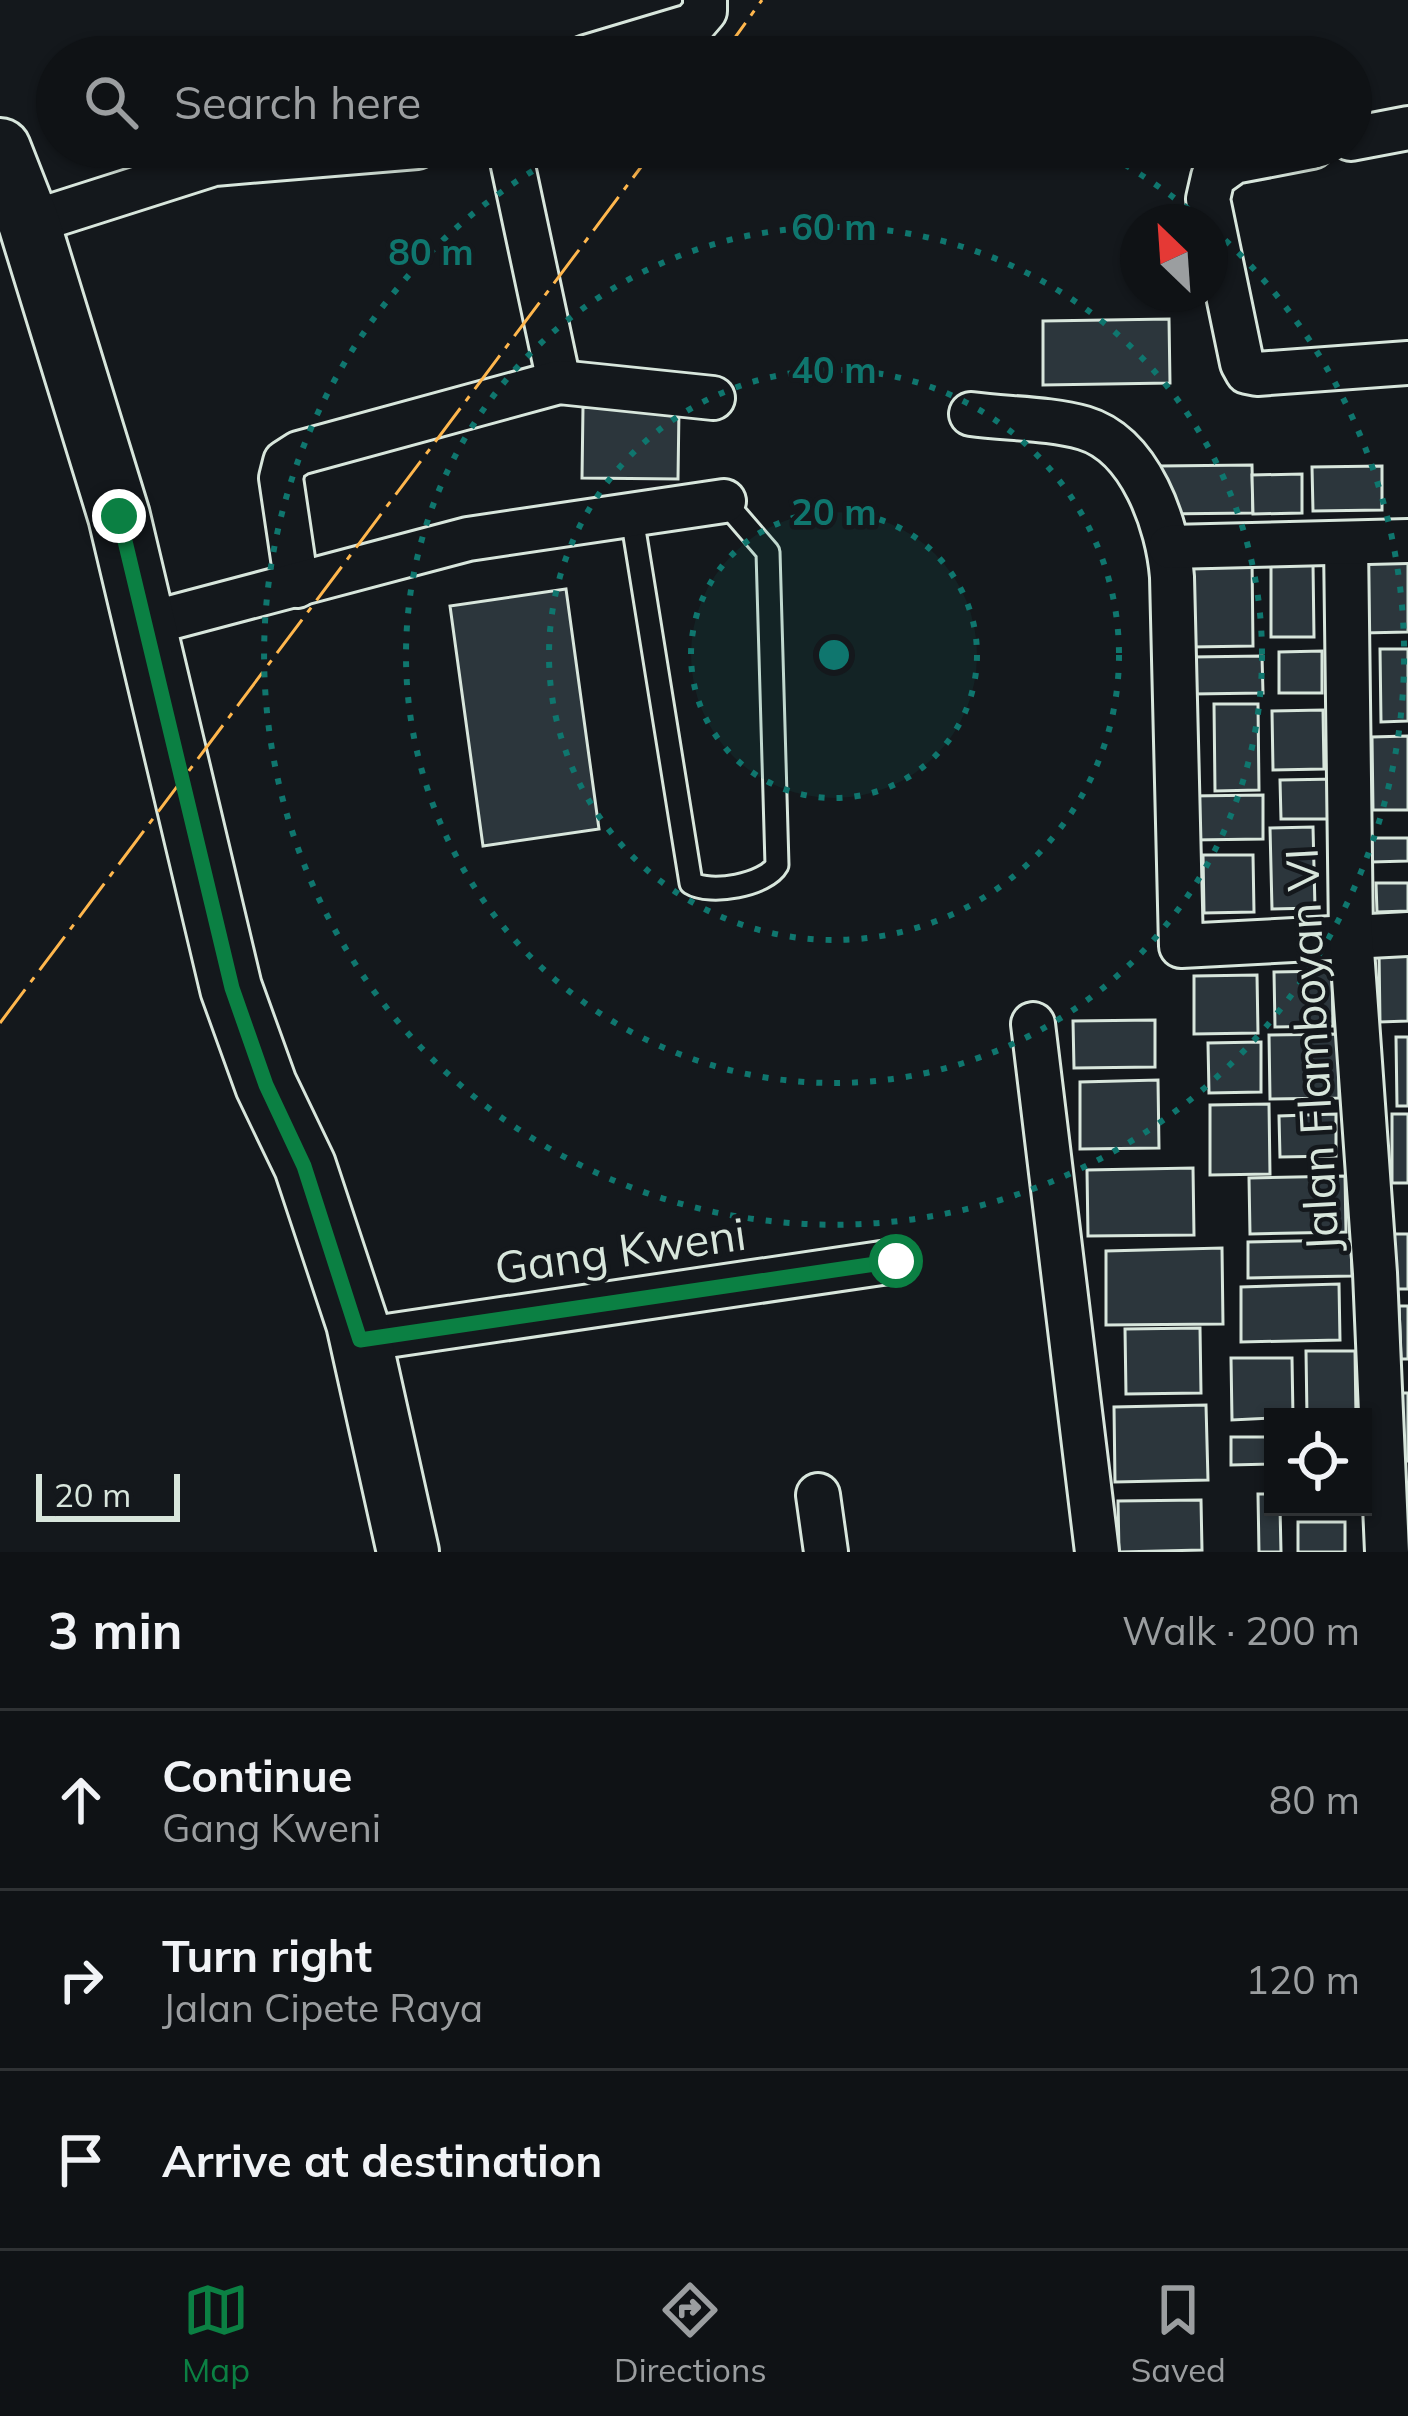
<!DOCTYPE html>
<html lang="en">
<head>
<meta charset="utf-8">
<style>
  :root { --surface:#0f1215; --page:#1d2022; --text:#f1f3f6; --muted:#9b9ea0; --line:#2f3234; --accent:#0b8043 }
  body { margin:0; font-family:Mulish,sans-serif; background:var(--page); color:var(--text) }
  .controls { position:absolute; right:36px; bottom:36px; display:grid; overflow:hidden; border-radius:0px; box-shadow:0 3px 9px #0004 }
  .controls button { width:108px; height:108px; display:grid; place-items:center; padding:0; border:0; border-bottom:3px solid var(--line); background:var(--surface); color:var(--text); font:60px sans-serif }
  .compass { position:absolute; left:1120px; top:204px; width:108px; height:108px; border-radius:50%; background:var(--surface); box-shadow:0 3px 9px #0004; rotate:335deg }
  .scale { position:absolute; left:36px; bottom:30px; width:144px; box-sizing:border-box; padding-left:12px; border:6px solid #d8e6dc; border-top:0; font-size:33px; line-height:42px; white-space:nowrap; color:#d8e6dc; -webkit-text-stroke:9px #14181c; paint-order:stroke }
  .stop { position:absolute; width:36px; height:36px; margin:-27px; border:9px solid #0b8043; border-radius:50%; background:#fff }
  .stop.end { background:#0b8043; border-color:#fff; box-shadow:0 3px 12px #0008 }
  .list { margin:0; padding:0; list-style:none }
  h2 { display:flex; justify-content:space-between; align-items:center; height:156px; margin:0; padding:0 48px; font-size:51px }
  h2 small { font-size:39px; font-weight:400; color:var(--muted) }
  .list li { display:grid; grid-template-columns:78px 1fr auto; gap:36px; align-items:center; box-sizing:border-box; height:180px; padding:0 48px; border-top:3px solid var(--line) }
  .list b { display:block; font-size:45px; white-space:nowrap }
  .list p { margin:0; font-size:39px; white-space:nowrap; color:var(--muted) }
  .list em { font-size:39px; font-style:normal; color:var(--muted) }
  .icon { flex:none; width:66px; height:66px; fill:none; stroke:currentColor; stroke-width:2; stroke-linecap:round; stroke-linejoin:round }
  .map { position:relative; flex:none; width:1408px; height:1552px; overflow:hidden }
  .search { position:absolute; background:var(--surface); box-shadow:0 3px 9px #0004; left:36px; right:36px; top:36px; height:132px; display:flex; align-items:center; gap:30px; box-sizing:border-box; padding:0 42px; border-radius:66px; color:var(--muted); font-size:45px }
  .sheet { height:696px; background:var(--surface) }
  nav { display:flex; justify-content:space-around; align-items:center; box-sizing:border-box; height:168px; border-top:3px solid var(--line); background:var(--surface); font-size:33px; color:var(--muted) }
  nav a { display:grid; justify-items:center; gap:6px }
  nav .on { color:var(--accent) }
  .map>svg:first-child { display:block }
  .building { fill:#2c363c; stroke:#d8e6dc; stroke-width:3 }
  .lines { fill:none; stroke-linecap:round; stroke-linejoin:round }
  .service-casing { stroke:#d8e6dc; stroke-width:27 }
  .minor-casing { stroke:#d8e6dc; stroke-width:48 }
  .secondary-casing { stroke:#d8e6dc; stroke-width:66 }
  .service { stroke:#14181c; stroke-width:21 }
  .minor { stroke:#14181c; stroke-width:42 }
  .secondary { stroke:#14181c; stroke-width:60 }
  .power { stroke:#ffb74d; stroke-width:3; stroke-dasharray:42 9 6 9; stroke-linecap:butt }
  .route { stroke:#0b8043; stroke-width:15 }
  .ring { fill:none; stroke:#0f766e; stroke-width:6; stroke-dasharray:6 12 }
  .labels { text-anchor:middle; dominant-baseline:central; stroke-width:9; stroke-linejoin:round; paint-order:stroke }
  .street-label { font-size:45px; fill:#d8e6dc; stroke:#14181c }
  .centre { fill:#0f766e; stroke:#14181c; stroke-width:6 }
  .ring-label { font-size:36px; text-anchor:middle; font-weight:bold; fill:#0f766e; stroke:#14181c; stroke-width:9; stroke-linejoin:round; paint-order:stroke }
</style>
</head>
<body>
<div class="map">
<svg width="1408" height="1552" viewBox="0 0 1408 1552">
  <rect width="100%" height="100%" fill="#14181c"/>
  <g class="building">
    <polygon points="1169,319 1170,383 1043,385 1043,321"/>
    <polygon points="583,407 679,408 678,479 582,478"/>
    <polygon points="1252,465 1253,513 1161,514 1160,466"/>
    <polygon points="1382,466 1382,510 1313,511 1312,467"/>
    <polygon points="1302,474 1302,513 1253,514 1252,475"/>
    <polygon points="1191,558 1252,558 1253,646 1192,647"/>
    <polygon points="1362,558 1408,558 1408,632 1363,633"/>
    <polygon points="1313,564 1314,637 1271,637 1271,565"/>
    <polygon points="566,589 599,829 483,846 450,606"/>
    <polygon points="1380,649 1408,649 1408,721 1381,722"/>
    <polygon points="1322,651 1322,693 1279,693 1279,652"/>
    <polygon points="1262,656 1263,693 1193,694 1192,657"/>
    <polygon points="1214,704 1258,704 1259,790 1215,791"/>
    <polygon points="1323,710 1324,769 1273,770 1272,711"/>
    <polygon points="1408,736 1408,810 1373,810 1372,737"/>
    <polygon points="1337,779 1338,819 1281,819 1280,780"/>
    <polygon points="1263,795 1263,839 1192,840 1191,796"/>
    <polygon points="1313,827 1315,908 1272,909 1270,828"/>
    <polygon points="1372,838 1408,838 1408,861 1372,862"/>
    <polygon points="1203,855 1253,855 1254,912 1204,913"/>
    <polygon points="1376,883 1408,883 1408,911 1377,912"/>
    <polygon points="1408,952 1408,1021 1380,1022 1379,953"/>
    <polygon points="1332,971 1333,1026 1275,1027 1274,972"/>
    <polygon points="1257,975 1258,1033 1194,1034 1194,976"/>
    <polygon points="1155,1020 1155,1067 1074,1068 1073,1021"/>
    <polygon points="1338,1034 1339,1098 1270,1099 1269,1035"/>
    <polygon points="1396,1037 1408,1037 1408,1106 1397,1106"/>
    <polygon points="1261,1042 1261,1092 1209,1093 1208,1043"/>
    <polygon points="1158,1080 1159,1148 1080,1149 1080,1082"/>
    <polygon points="1269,1104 1270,1174 1210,1175 1210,1105"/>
    <polygon points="1336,1114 1336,1156 1280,1157 1279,1116"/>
    <rect x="1392" y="1114" width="16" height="69"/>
    <polygon points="1193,1168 1194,1235 1088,1236 1087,1170"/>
    <polygon points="1345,1176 1346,1232 1250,1234 1249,1178"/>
    <polygon points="1394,1234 1408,1234 1408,1289 1395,1289"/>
    <polygon points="1351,1240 1352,1276 1248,1278 1248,1242"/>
    <polygon points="1222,1248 1223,1324 1106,1325 1106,1251"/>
    <polygon points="1339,1284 1340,1340 1241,1342 1241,1287"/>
    <polygon points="1399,1306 1408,1306 1408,1359 1401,1359"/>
    <polygon points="1200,1328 1201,1393 1126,1394 1125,1329"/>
    <polygon points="1306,1351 1355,1351 1356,1417 1307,1417"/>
    <polygon points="1231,1358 1292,1358 1293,1417 1232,1420"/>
    <polygon points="1401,1393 1408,1393 1408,1461 1402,1461"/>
    <polygon points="1206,1405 1208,1480 1115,1482 1114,1407"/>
    <polygon points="1231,1437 1273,1437 1273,1464 1231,1465"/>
    <polygon points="1258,1494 1273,1494 1273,1507 1280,1507 1281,1552 1259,1552"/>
    <polygon points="1201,1500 1202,1550 1119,1552 1118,1501"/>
    <polygon points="1310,1507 1356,1507 1356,1512 1310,1514"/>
    <rect x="1298" y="1522" width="47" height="30"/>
  </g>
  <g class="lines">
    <defs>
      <path id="service" d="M631 511 691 883C710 895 766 885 777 865L768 552 724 501"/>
      <g id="minor">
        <polyline points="586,57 693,25 705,11 705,0"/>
        <polyline points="1351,139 1408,128"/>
        <polyline points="509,147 559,382"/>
        <polyline points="1312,147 1234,162 1213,177 1208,199 1242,363 1247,372 1257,374 1408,363"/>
        <polyline points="29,223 214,164 417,147"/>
        <path d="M971 414C1007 419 1049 418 1084 428 1141 445 1168 525 1172 577L1181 946 1408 934"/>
        <polyline points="1346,543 1351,936 1375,1273 1387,1552"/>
        <polyline points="1170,547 1408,541"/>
        <polyline points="297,586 281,478 285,462 299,453 559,382 713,398"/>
        <polyline points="147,624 468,539 724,501"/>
        <polyline points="1033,1024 1097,1552"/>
        <polyline points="360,1340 895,1261"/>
        <polyline points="818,1495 826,1552"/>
      </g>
      <polyline id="secondary" points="0,149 29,223 119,516 231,988 266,1085 305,1166 357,1323 408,1552"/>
    </defs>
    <use href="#service" class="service-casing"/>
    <use href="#minor" class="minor-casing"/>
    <use href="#secondary" class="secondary-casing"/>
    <use href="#service" class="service"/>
    <use href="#minor" class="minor"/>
    <use href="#secondary" class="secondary"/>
    <g class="power">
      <polyline points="721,57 762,0"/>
      <polyline points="0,1023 656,147"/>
    </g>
  </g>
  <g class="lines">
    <polyline class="route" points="119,516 232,988 266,1085 304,1166 360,1340 896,1261"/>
  </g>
  <circle cx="834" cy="655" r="143" fill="#0f766e" fill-opacity=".12"/>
  <g class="ring">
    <circle cx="834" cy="655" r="143"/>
    <circle cx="834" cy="655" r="285"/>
    <circle cx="834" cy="655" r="428"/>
    <path d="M1093 147A570 570 0 0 1 1204 222M1212 228A570 570 0 1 1 575 147"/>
  </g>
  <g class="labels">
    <g class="street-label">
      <text transform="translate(1311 1050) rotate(-93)">Jalan Flamboyan VI</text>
      <text transform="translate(620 1250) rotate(-8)">Gang Kweni</text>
    </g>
  </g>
  <circle cx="834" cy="655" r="18" class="centre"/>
  <g class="ring-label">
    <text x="834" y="240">60 m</text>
    <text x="431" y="265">80 m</text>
    <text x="834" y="383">40 m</text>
    <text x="834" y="525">20 m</text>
  </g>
</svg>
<div class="controls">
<button><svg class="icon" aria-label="locate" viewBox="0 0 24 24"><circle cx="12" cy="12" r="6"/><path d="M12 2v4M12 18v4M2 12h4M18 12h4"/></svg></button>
</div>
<svg class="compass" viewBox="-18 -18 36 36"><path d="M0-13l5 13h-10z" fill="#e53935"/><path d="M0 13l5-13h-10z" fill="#9b9ea0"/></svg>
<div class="scale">20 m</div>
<div class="stop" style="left:896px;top:1261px"></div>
<div class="stop end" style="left:119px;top:516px"></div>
<div class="search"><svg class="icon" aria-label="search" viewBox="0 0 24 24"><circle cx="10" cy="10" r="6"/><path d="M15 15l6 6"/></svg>Search here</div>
</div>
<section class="sheet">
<h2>3 min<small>Walk · 200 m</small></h2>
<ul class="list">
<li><svg class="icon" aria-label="ahead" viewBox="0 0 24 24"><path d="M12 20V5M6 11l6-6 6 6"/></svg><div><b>Continue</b><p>Gang Kweni</p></div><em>80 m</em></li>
<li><svg class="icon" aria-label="right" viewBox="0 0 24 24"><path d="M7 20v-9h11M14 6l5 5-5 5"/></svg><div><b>Turn right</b><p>Jalan Cipete Raya</p></div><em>120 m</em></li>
<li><svg class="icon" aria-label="arrive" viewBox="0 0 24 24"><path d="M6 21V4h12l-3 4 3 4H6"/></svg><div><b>Arrive at destination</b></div></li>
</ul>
</section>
<nav>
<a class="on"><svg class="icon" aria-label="map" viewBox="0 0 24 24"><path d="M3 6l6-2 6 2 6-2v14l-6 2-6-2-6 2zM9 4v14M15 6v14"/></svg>Map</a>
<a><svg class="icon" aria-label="directions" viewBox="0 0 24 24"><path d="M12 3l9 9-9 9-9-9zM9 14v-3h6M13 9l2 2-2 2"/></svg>Directions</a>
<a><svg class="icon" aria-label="saved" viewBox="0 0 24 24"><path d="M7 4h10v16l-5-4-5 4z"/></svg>Saved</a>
</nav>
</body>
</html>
